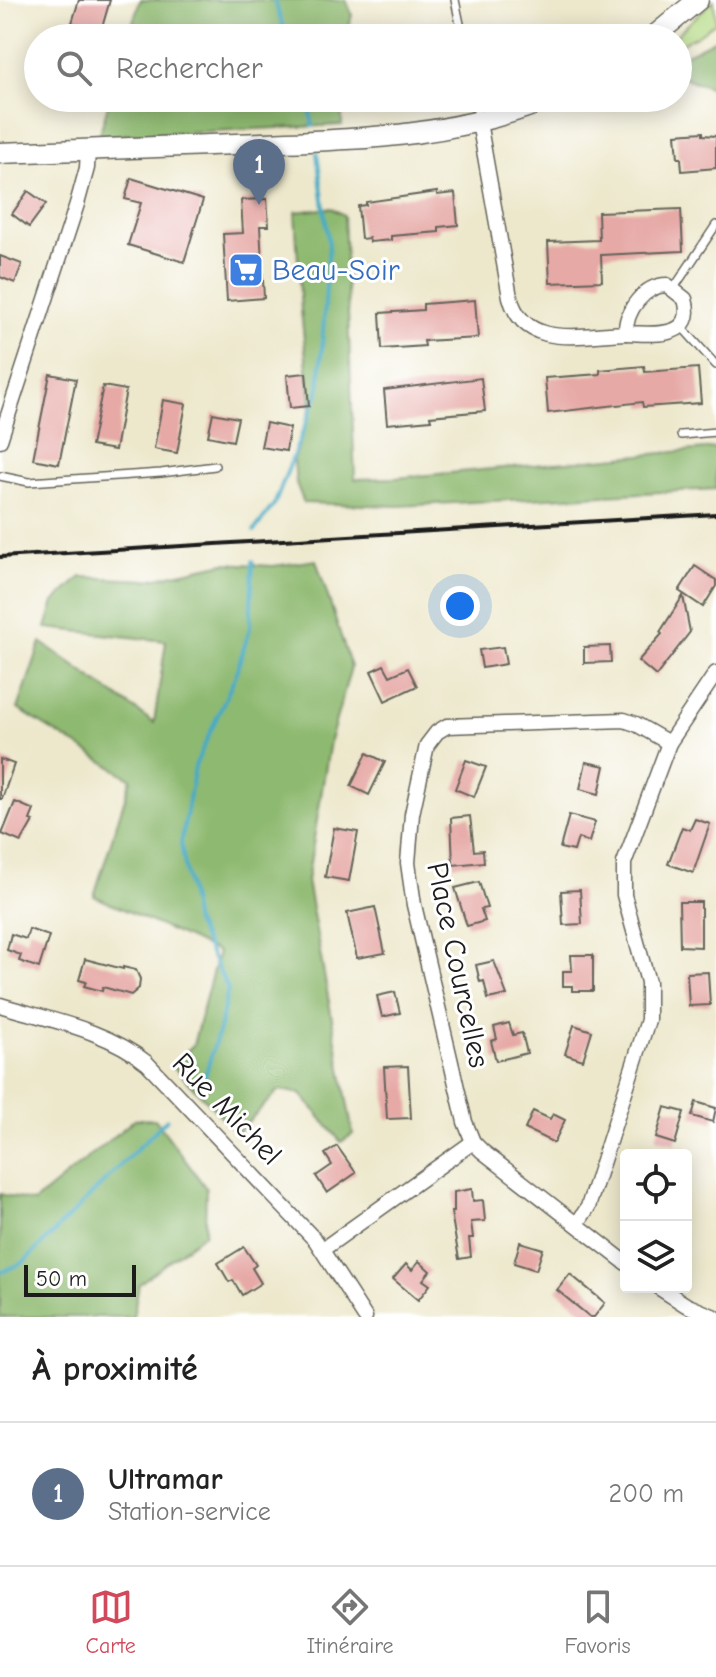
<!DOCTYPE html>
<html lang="fr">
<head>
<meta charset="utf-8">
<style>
  :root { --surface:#fff; --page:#f6f6f6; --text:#222; --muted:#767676; --line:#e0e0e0; --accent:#d1495b }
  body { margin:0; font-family:"Comic Neue",sans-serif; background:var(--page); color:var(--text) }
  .controls { position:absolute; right:24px; bottom:24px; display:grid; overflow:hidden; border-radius:8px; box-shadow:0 4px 20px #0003 }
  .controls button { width:72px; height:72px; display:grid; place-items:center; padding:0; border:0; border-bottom:2px solid var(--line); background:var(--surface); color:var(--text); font:40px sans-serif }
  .scale { position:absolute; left:24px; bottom:20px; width:112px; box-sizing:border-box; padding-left:8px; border:4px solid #1c1c1c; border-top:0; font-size:22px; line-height:28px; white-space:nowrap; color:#1c1c1c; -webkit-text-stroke:6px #fff; paint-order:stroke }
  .you { position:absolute; left:460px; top:606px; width:28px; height:28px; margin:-20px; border:6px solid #fff; border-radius:50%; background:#1a73e8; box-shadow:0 0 0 12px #1a73e833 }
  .badge { display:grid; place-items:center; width:52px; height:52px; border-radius:50%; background:var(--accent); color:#fff; font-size:26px; font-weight:700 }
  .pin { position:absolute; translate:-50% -66px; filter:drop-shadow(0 2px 4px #0008) }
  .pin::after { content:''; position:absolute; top:42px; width:28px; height:24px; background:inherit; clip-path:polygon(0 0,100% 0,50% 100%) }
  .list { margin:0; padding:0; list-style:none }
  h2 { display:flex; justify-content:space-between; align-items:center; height:104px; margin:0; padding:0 32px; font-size:34px }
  h2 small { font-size:26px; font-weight:400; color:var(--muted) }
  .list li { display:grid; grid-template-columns:52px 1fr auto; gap:24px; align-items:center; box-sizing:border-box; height:144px; padding:0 32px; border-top:2px solid var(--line) }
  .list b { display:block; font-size:30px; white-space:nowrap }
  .list p { margin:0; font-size:26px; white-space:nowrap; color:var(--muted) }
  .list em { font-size:26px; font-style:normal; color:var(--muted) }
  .icon { flex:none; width:44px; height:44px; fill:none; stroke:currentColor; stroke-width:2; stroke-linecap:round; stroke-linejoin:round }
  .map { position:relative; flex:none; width:716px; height:1317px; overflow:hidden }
  .search { position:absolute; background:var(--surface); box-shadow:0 4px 20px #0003; left:24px; right:24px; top:24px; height:88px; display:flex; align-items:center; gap:20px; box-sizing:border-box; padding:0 28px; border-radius:44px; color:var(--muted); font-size:30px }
  .sheet { height:248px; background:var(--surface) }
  nav { display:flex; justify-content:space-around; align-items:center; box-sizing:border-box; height:112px; border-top:2px solid var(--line); background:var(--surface); font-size:22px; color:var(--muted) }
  nav a { display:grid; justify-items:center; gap:4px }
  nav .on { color:var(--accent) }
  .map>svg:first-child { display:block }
  .green { fill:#b3d982; stroke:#687a4f; stroke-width:2 }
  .forest { fill:#8eb970; stroke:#556a46; stroke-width:2 }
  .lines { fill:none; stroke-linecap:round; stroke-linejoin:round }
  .stream { stroke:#44aac4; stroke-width:4 }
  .building { fill:#e6a9a6 }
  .lane-casing { stroke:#65635a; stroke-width:10 }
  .street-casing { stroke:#65635a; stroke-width:17 }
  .primary-casing { stroke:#65635a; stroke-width:23 }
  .lane { stroke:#fff; stroke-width:7 }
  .street { stroke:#fff; stroke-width:14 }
  .primary { stroke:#fff; stroke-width:20 }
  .rail { stroke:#1c1c1c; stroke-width:4 }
  .labels { text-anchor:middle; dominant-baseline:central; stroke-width:6; stroke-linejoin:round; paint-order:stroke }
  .shop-label { font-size:30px; fill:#366cbe; stroke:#fff; text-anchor:start }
  .street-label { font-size:30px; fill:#1c1c1c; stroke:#fff }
</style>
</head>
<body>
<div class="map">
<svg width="716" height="1317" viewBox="0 0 716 1317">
  <rect width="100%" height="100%" fill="#fff"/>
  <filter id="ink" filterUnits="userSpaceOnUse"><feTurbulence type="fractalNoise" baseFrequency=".0125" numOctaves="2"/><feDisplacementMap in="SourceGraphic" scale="16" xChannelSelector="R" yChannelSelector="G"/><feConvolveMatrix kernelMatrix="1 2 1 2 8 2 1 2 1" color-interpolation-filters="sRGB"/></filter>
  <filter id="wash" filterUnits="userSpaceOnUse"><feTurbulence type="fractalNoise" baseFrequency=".006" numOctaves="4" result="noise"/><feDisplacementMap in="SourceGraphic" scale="32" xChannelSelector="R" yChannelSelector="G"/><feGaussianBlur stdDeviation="1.8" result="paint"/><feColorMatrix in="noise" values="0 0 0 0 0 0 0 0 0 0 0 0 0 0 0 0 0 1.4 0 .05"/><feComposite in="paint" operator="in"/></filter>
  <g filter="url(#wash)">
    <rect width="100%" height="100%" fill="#ede8cc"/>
    <polygon class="green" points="714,0 716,22 697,36 678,45 678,38 673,38"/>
    <g class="forest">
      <polygon points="140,0 346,0 352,14 347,38 128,38"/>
      <polygon points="716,39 716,90 678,75 678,58"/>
      <polygon points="110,98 342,98 342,125 99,136"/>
      <polygon points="331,208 344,215 355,479 396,478 716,448 716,489 398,506 304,503 296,483 294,460 311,406 301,311 295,212"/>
      <polygon points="316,560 351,667 330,741 307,881 353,1134 341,1142 301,1094 279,1090 237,1133 172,1065 193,1045 218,952 94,896 131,779 18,709 41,642 154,723 166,641 46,628 54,602 81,577 148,580 224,563 273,566"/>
      <polygon points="135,1119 155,1119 206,1188 205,1233 139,1284 133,1317 0,1317 0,1194 34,1202"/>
    </g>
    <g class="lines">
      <g class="stream">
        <polyline points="274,0 287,38"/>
        <polyline points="307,98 313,126"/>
        <polyline points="254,531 275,503 319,390 329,245 317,153"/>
        <polyline points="202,1086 220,1026 228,989 195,923 181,844 195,766 234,679 250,628 253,561"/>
        <polyline points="0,1273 24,1262 167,1119"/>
      </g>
    </g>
    <g id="blocks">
      <g class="building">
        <polygon points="79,0 110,0 101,31 72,23"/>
        <polygon points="703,132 703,135 716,136 716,168 682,171 681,158 678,158 676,134"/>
        <polygon points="131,178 203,200 184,262 128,245 141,203 125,199"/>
        <polygon points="28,191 46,204 29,227 12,214"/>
        <polygon points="437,192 437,195 455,193 458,225 439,227 439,232 391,236 391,240 370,242 369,238 361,239 358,206 366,205 366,202"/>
        <polygon points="267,199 269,226 260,226 264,298 227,301 223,234 243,233 241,200"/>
        <polygon points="681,209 683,251 601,255 602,281 550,283 548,242 599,240 598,212"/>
        <polygon points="0,256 22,264 15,283 0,277"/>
        <polygon points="475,300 478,338 424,341 425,346 382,349 380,313 423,310 423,304"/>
        <polygon points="644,366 645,372 698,368 701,403 643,407 642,402 548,413 545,378 600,374 600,370"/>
        <polygon points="306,373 309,406 290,408 287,375"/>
        <polygon points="50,374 76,379 59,464 33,459"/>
        <polygon points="481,378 485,411 430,416 431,420 387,424 384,390"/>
        <polygon points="103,386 126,390 115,450 91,446"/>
        <polygon points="163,400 186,404 177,453 154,449"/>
        <polygon points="213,413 238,418 233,441 208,436"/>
        <polygon points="266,423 290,428 286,451 261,447"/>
        <polygon points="695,566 716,580 716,586 703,607 679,591"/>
        <polygon points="683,596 690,632 656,676 638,661 662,634 660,632"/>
        <polygon points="610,646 611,662 584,663 584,647"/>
        <polygon points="503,647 506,664 482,668 479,650"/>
        <polygon points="384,665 390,676 408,668 417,686 385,701 371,671"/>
        <polygon points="367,753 385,762 369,795 351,786"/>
        <polygon points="0,759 14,764 2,799 0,799"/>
        <polygon points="466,760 486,767 474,797 455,789"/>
        <polygon points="586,762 605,766 599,794 580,789"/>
        <polygon points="15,802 34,810 30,820 33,821 21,842 2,834"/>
        <polygon points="569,815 595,822 589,842 578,838 574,851 560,848"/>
        <polygon points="470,816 474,851 483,850 484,862 453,865 451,818"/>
        <polygon points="695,819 710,824 693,873 668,864 682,827 690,830"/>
        <polygon points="334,828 358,832 349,881 325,877"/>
        <polygon points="479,882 487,908 481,909 485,921 467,926 455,888"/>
        <polygon points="580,890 582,924 563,925 561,891"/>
        <polygon points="679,902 701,902 701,947 680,946"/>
        <polygon points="375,907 385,953 357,958 347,913"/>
        <polygon points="29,929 49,936 39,968 19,961 21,955 7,950 11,934 26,939"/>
        <polygon points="571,955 593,955 593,991 572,991 572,986 563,986 563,971 572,971"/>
        <polygon points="85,959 123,969 123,967 136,970 140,979 139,988 131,995 103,987 102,991 84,986 86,982 79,980"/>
        <polygon points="494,961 507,995 488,999 484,981 480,982 476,965"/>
        <polygon points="708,972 710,1005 689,1006 687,973"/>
        <polygon points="395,992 400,1013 382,1017 377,996"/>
        <polygon points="509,1023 513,1035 522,1033 527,1053 496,1061 491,1041 497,1039 494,1027"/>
        <polygon points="574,1025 592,1031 583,1060 565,1054"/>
        <polygon points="408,1066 411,1118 387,1119 384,1067"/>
        <polygon points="696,1102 716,1108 713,1122 692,1116"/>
        <polygon points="665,1107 684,1112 675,1144 656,1138"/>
        <polygon points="533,1111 550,1119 553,1114 565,1120 554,1143 525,1129"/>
        <polygon points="337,1146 356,1173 327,1193 316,1176 332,1165 325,1154"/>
        <polygon points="472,1189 473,1201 483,1200 485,1221 471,1222 473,1238 469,1238 471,1257 459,1259 451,1212 454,1212 454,1192"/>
        <polygon points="520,1242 543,1249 536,1270 514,1263"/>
        <polygon points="244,1247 256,1265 252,1268 261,1283 242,1295 233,1280 229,1282 218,1263"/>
        <polygon points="419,1261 430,1271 423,1280 430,1285 418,1300 393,1279 406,1264 412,1270"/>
        <polygon points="570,1274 605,1303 594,1317 590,1317 557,1290"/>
      </g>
    </g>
  </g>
  <g filter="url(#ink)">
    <use href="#blocks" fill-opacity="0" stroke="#65635a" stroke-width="2"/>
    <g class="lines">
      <defs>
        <g id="lane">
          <polyline points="455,0 463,38"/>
          <polyline points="474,98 479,120"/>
          <polyline points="674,288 716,225"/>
          <polyline points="681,326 716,365"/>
          <polyline points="681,435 716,432"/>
          <polyline points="0,476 29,482 161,473 215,466"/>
        </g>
        <g id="street">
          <path d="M479 122 510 297C524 351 583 334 626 333"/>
          <path d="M667 285 685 299C697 340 651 334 626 333 625 311 644 285 667 285Z"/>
          <polyline points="0,440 77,204 87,168 88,149"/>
          <path d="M0 1005C49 1020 107 1030 147 1063L316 1241 365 1317"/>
          <polyline points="577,1224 588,1207 648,1020 648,982 624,895 624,863 669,743 716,673"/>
          <polyline points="323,1249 473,1142"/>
          <polyline points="626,1263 482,1151 473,1142 465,1122 414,905 408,863 412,814 427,745 437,732 447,726 624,720 636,724 669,743"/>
          <polyline points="658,1287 686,1305 715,1317"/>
        </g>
        <g id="primary">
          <polyline points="652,38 698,0"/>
          <path d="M0 153C87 149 175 147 262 143 361 139 458 137 550 98"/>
        </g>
      </defs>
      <use href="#lane" class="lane-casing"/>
      <use href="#street" class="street-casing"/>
      <use href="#primary" class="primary-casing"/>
      <use href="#lane" class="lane"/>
      <use href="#street" class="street"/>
      <use href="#primary" class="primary"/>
      <polyline class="rail" points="0,557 716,514"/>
    </g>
  </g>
  <defs>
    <symbol id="supermarket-square" viewBox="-11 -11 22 22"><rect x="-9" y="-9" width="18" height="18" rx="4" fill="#3f7fe0" stroke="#fff"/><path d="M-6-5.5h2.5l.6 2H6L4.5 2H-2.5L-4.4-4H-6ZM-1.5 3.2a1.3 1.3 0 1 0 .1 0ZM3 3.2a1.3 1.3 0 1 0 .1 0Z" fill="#fff"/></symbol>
  </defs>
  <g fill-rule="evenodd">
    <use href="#supermarket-square" x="226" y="250" width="40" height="40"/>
  </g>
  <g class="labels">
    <g class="shop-label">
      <text x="272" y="270">Beau-Soir</text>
    </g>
    <g class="street-label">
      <text transform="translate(458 965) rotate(78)">Place Courcelles</text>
      <text transform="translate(227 1109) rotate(46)">Rue Michel</text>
    </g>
  </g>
</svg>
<div class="controls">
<button><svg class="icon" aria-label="locate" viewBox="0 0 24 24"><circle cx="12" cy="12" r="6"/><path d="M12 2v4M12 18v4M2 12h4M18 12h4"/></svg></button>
<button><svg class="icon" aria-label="layers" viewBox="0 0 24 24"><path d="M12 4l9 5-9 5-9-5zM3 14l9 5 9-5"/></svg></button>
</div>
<div class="scale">50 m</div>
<div class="you"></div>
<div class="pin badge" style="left:259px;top:205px;background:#5c6f8a">1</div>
<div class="search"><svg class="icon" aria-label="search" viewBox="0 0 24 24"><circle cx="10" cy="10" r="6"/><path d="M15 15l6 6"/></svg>Rechercher</div>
</div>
<section class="sheet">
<h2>À proximité<small></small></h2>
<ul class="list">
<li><span class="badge" style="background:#5c6f8a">1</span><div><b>Ultramar</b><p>Station-service</p></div><em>200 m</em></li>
</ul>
</section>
<nav>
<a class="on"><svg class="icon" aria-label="map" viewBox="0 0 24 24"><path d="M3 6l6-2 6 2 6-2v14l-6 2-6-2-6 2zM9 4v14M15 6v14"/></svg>Carte</a>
<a><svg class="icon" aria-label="directions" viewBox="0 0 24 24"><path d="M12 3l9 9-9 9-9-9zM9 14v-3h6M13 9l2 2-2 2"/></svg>Itinéraire</a>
<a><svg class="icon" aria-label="saved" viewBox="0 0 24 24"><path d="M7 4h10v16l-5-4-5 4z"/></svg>Favoris</a>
</nav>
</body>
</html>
